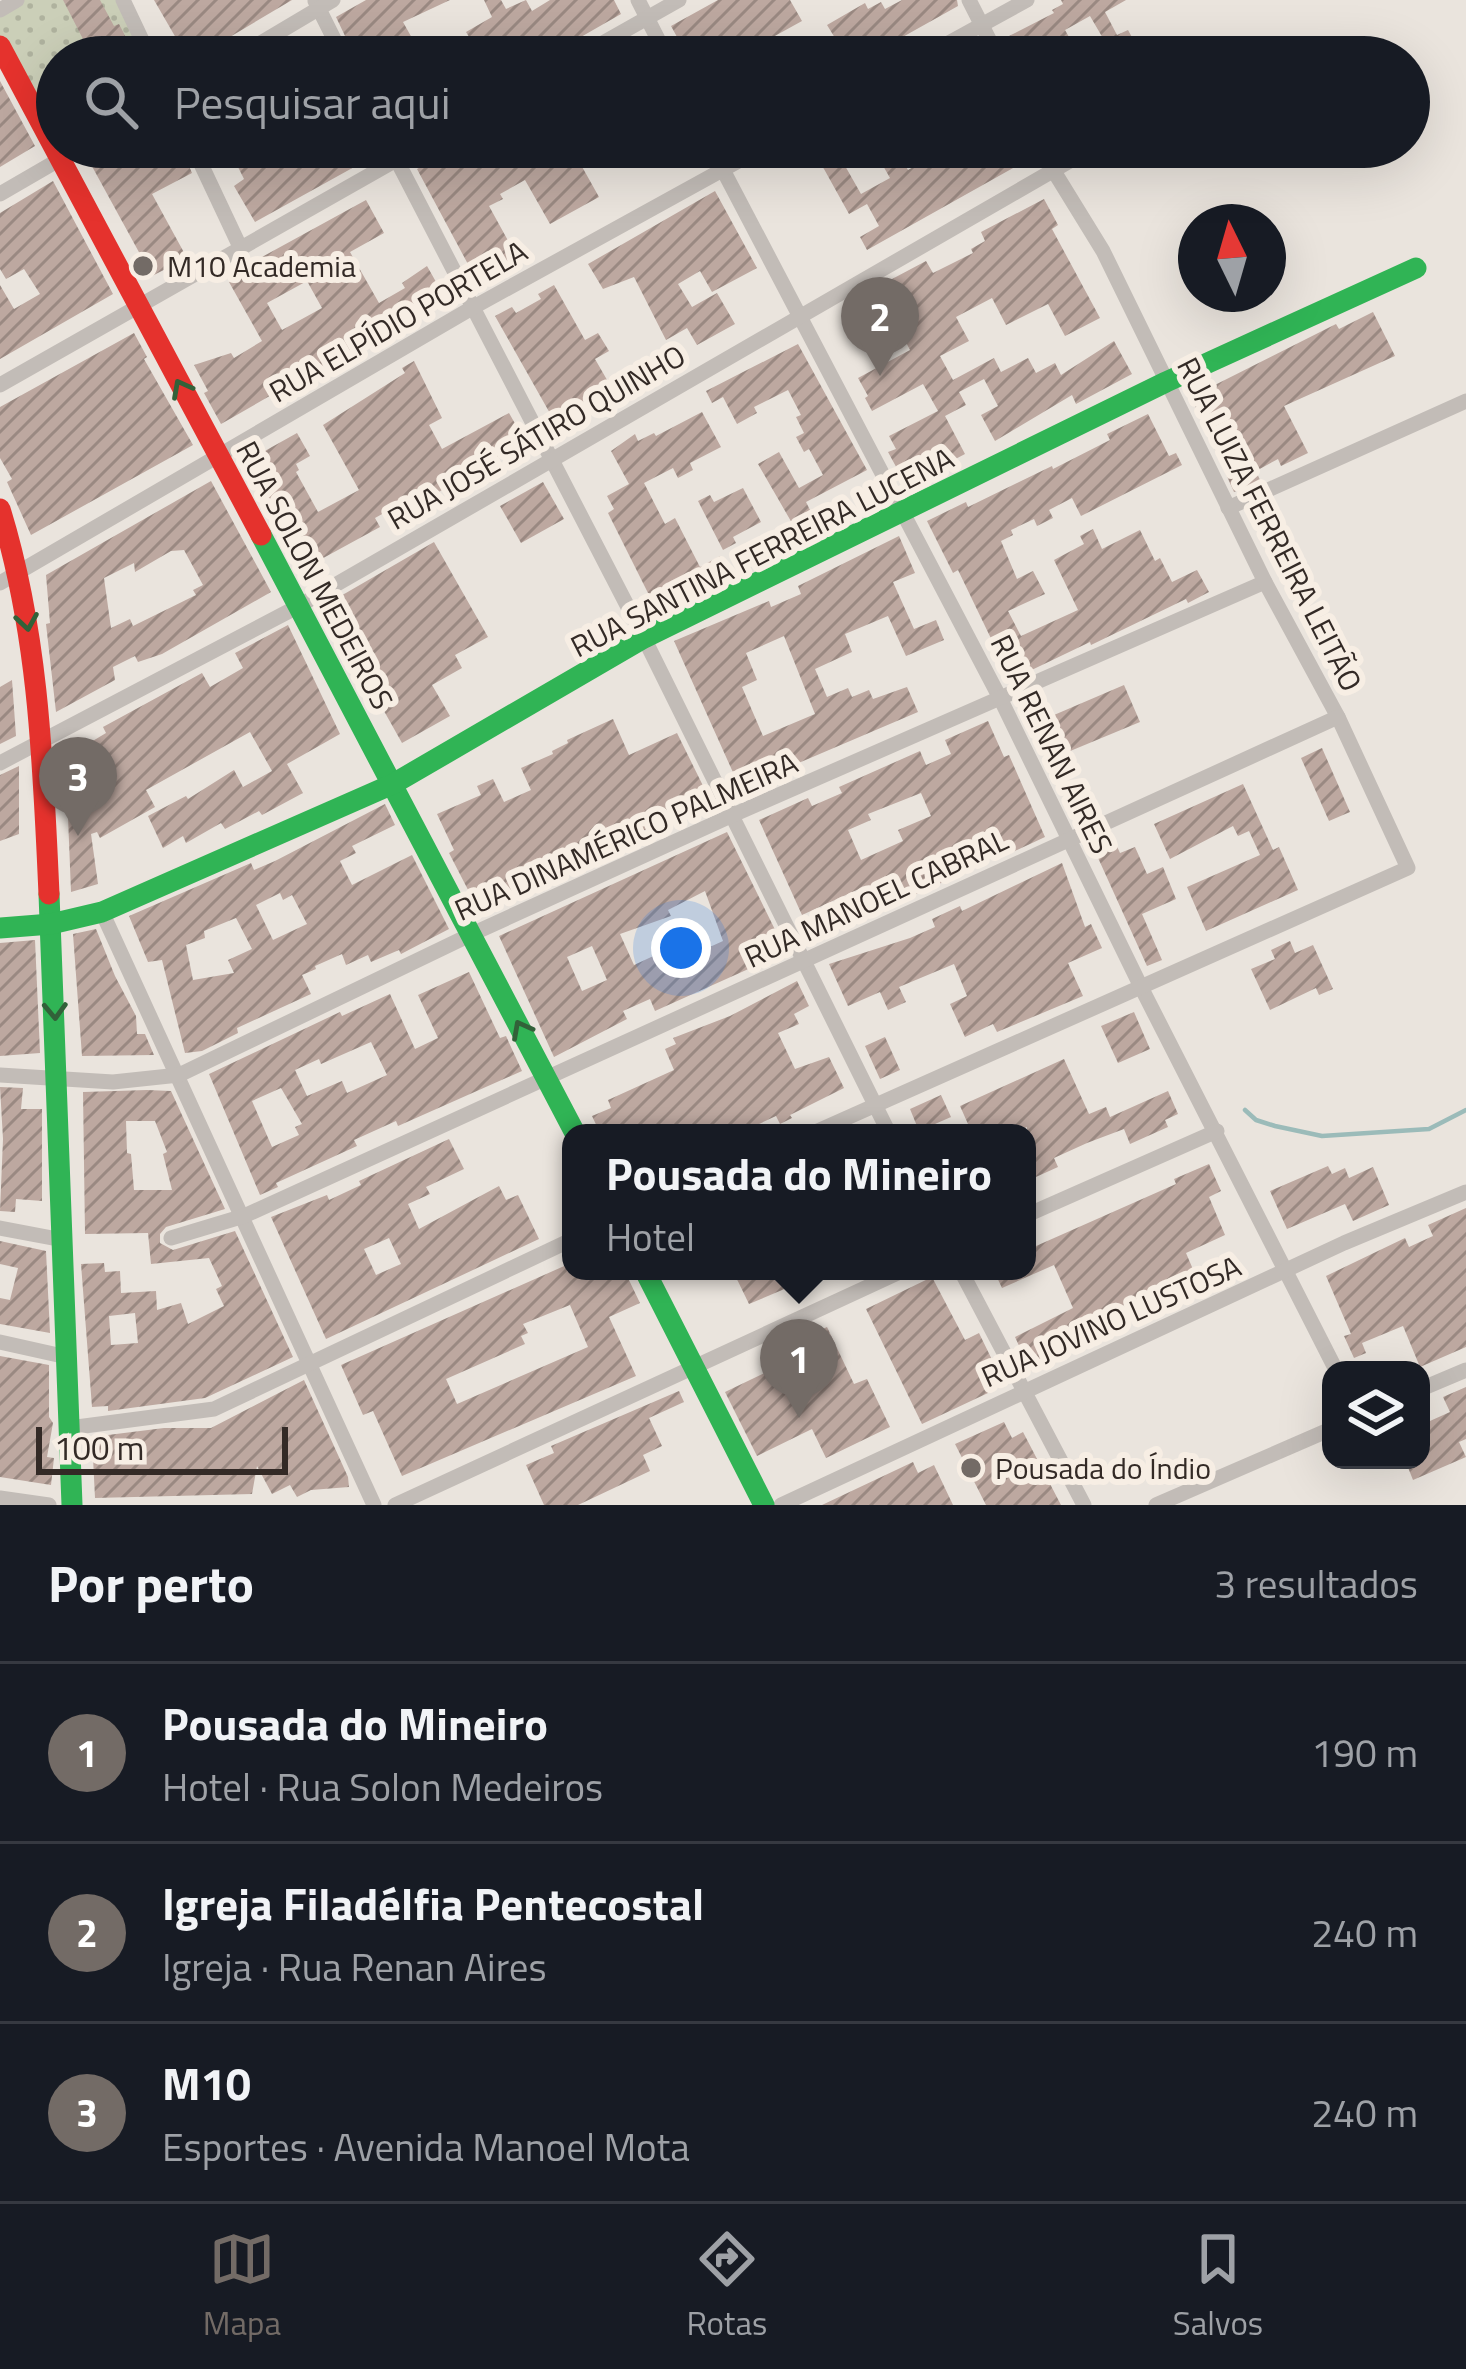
<!DOCTYPE html>
<html lang="pt">
<head>
<meta charset="utf-8">
<style>
  :root { --surface:#171b24; --page:#242831; --text:#f1f3f6; --muted:#9ea1a6; --line:#363941; --accent:#736b66 }
  body { margin:0; font-family:"Titillium Web",sans-serif; background:var(--page); color:var(--text) }
  .controls { position:absolute; right:36px; bottom:36px; display:grid; overflow:hidden; border-radius:24px; box-shadow:0 12px 48px #0002 }
  .controls button { width:108px; height:108px; display:grid; place-items:center; padding:0; border:0; border-bottom:3px solid var(--line); background:var(--surface); color:var(--text); font:60px sans-serif }
  .compass { position:absolute; left:1178px; top:204px; width:108px; height:108px; border-radius:50%; background:var(--surface); box-shadow:0 12px 48px #0002; rotate:355deg }
  .scale { position:absolute; left:36px; bottom:30px; width:252px; box-sizing:border-box; padding-left:12px; border:6px solid #332a26; border-top:0; font-size:33px; line-height:42px; white-space:nowrap; color:#332a26; -webkit-text-stroke:9px #f7eee4; paint-order:stroke }
  .you { position:absolute; left:681px; top:948px; width:42px; height:42px; margin:-30px; border:9px solid #fff; border-radius:50%; background:#1a73e8; box-shadow:0 0 0 18px #1a73e833 }
  .badge { display:grid; place-items:center; width:78px; height:78px; border-radius:50%; background:var(--accent); color:#fff; font-size:39px; font-weight:700 }
  .pin { position:absolute; translate:-50% -99px; filter:drop-shadow(0 3px 6px #0008) }
  .pin::after { content:''; position:absolute; top:63px; width:42px; height:36px; background:inherit; clip-path:polygon(0 0,100% 0,50% 100%) }
  .popup { position:absolute; left:562px; top:1124px; width:474px; height:156px; box-sizing:border-box; display:grid; place-content:center; border-radius:24px; background:var(--surface); filter:drop-shadow(0 3px 9px #0005); font-size:39px; white-space:nowrap; color:var(--muted) }
  .popup b { font-size:45px; color:var(--text) }
  .popup::after { content:''; position:absolute; left:50%; top:100%; margin-left:-24px; border:24px solid transparent; border-top-color:var(--surface) }
  .list { margin:0; padding:0; list-style:none }
  h2 { display:flex; justify-content:space-between; align-items:center; height:156px; margin:0; padding:0 48px; font-size:51px }
  h2 small { font-size:39px; font-weight:400; color:var(--muted) }
  .list li { display:grid; grid-template-columns:78px 1fr auto; gap:36px; align-items:center; box-sizing:border-box; height:180px; padding:0 48px; border-top:3px solid var(--line) }
  .list b { display:block; font-size:45px; white-space:nowrap }
  .list p { margin:0; font-size:39px; white-space:nowrap; color:var(--muted) }
  .list em { font-size:39px; font-style:normal; color:var(--muted) }
  .icon { flex:none; width:66px; height:66px; fill:none; stroke:currentColor; stroke-width:2; stroke-linecap:round; stroke-linejoin:round }
  .map { position:relative; flex:none; width:1466px; height:1505px; overflow:hidden }
  .search { position:absolute; background:var(--surface); box-shadow:0 12px 48px #0002; left:36px; right:36px; top:36px; height:132px; display:flex; align-items:center; gap:30px; box-sizing:border-box; padding:0 42px; border-radius:66px; color:var(--muted); font-size:45px }
  .sheet { height:696px; background:var(--surface) }
  nav { display:flex; justify-content:space-around; align-items:center; box-sizing:border-box; height:168px; border-top:3px solid var(--line); background:var(--surface); font-size:33px; color:var(--muted) }
  nav a { display:grid; justify-items:center; gap:6px }
  nav .on { color:var(--accent) }
  .map>svg:first-child { display:block }
  .grass { fill:url(#grass-dots) }
  .lines { fill:none; stroke-linecap:round; stroke-linejoin:round }
  .stream { stroke:#9bbbb9; stroke-width:4.5 }
  .building { fill:url(#building-hatch); fill-rule:evenodd }
  .street { stroke:#c2bcb7; stroke-width:15 }
  .fast { stroke:#30b455; stroke-width:21 }
  .jam { stroke:#e5322d; stroke-width:21 }
  .oneway { stroke:#326139 }
  .poi-dot { fill:#736b66; stroke:#f7eee4; stroke-width:4.5 }
  .labels { text-anchor:middle; dominant-baseline:central; stroke-width:12; stroke-linejoin:round; paint-order:stroke }
  .poi-label { font-size:30px; fill:#332a26; stroke:#f7eee4; text-anchor:start }
  .street-label { font-size:30px; fill:#332a26; stroke:#f7eee4 }
</style>
</head>
<body>
<div class="map">
<svg width="1466" height="1505" viewBox="0 0 1466 1505">
  <defs>
    <pattern id="grass-dots" width="8" height="8" patternUnits="userSpaceOnUse" patternTransform="scale(3)"><rect width="8" height="8" fill="#cbcfb8"/><path d="M2 2h.1M6 6h.1" fill="none" stroke="#afb29e" stroke-width="1.8" stroke-linecap="round"/></pattern>
    <pattern id="building-hatch" width="6" height="6" patternUnits="userSpaceOnUse" patternTransform="scale(3)"><rect width="6" height="6" fill="#bda8a0"/><path d="M-1 1l2-2M0 6l6-6M5 7l2-2" fill="none" stroke="#9a8982"/></pattern>
  </defs>
  <rect width="100%" height="100%" fill="#eae4dd"/>
  <polygon class="grass" points="9,0 126,0 152,57 57,57 57,142 0,36 0,5"/>
  <g class="lines">
    <polyline class="stream" points="1245,1110 1256,1120 1275,1126 1322,1136 1429,1129 1466,1110"/>
  </g>
  <g class="building">
    <polygon points="63,0 100,0 114,26 119,24 136,57 85,57 79,44 84,41"/>
    <polygon points="154,0 292,0 196,57 187,57"/>
    <polygon points="366,0 450,0 403,22 417,47 400,57 355,57 336,17"/>
    <polygon points="484,0 501,0 506,9 526,0 532,11 550,0 614,0 621,14 546,57 454,57 474,45 466,32 492,17"/>
    <polygon points="718,0 790,0 802,21 773,37 784,57 761,57 757,51 746,57 688,57 671,26"/>
    <polygon points="902,0 957,0 958,6 867,57 824,57 818,47 835,38 827,25 865,3 868,9 881,2 885,9"/>
    <polygon points="1061,0 1126,0 1105,12 1117,35 1128,30 1143,57 1073,57 1104,40 1090,16 1065,30 1077,51 1066,57 1019,57 1007,37 1054,13 1052,10 1063,4"/>
    <polygon points="0,81 35,146 0,167"/>
    <polygon points="111,147 181,147 192,173 152,194 187,258 152,276 88,159"/>
    <polygon points="228,147 254,147 264,167 300,147 368,147 374,156 255,222 234,186 244,179"/>
    <polygon points="456,147 571,147 599,197 550,224 525,180 500,194 503,199 489,206 511,246 518,242 525,254 477,281 417,169"/>
    <path d="M822 147H895L908 170 941 151 939 147H1015L1024 162 867 250 860 237 879 226 867 204 849 214 814 151ZM873 148 890 178 861 194 844 164Z"/>
    <polygon points="53,181 113,294 0,359 0,285 14,309 40,294 24,269 6,279 0,269 0,213"/>
    <polygon points="715,191 757,268 712,292 700,271 678,284 692,307 717,293 735,324 697,345 687,328 666,340 634,277 603,289 588,264"/>
    <polygon points="1044,199 1058,225 1052,229 1100,318 1065,336 1048,304 1006,325 992,298 956,317 969,341 940,356 953,380 994,358 1001,372 1028,358 1036,373 1055,363 1061,375 1114,341 1132,374 1076,404 1072,395 995,441 981,415 998,406 984,379 959,392 966,405 945,416 965,454 906,485 888,452 896,449 889,436 938,411 923,384 872,411 865,398 868,396 858,378 910,350 877,287 926,261 933,273 973,253 971,249 985,241 981,232"/>
    <path d="M366 200 384 233 350 252 379 303 405 288 402 283 427 266 444 296 221 424 204 393 208 391 194 365 231 353 234 358 262 341 229 282 254 268 251 263ZM307 281 322 308 282 330 267 303Z"/>
    <polygon points="554,285 585,340 598,333 609,351 595,359 614,392 556,424 495,316 512,307 516,313 541,299 538,294"/>
    <polygon points="1373,312 1395,356 1284,406 1308,453 1281,466 1278,459 1256,471 1260,480 1234,492 1191,397 1336,324 1339,329"/>
    <polygon points="134,333 147,357 144,359 193,445 31,535 7,482 12,479 0,458 0,407"/>
    <polygon points="798,344 867,470 806,502 815,520 796,530 758,464 779,452 799,488 823,475 809,449 804,452 796,437 804,433 796,417 801,415 788,390 754,407 757,413 737,424 723,397 712,403 706,391"/>
    <polygon points="414,361 442,418 429,425 442,449 509,413 525,441 405,512 400,504 375,518 380,527 305,568 245,462 297,433 310,456 296,464 299,470 296,472 318,512 359,490 323,425 405,373 402,368"/>
    <polygon points="702,412 721,447 690,463 693,470 678,478 673,468 644,483 665,524 675,518 700,567 720,556 729,575 658,613 608,513 614,509 607,496 629,484 611,451 635,434 638,441 654,433 656,436"/>
    <polygon points="1148,414 1169,456 1176,453 1182,465 1081,516 1072,498 1049,510 1053,518 1037,526 1034,519 1011,530 1013,535 1001,541 1017,579 1033,571 1045,594 1008,611 1021,636 1078,610 1054,560 1084,544 1080,536 1093,529 1102,549 1140,530 1155,561 1160,558 1172,582 1197,570 1209,592 1188,603 1186,599 1091,645 1090,642 1011,680 958,570 953,573 927,521 966,502 968,507 1052,466 1053,469 1110,440 1107,434"/>
    <path d="M211 481 271 592 162 654 138 662 135 656 113 667 115 680 56 712 46 624 50 623 46 575ZM184 550 203 585 193 590 196 595 133 626 130 619 111 628 104 578 134 563 135 572 171 551Z"/>
    <polygon points="543,482 564,519 521,543 500,506"/>
    <polygon points="743,488 761,522 733,537 736,543 723,550 698,501 710,495 714,502"/>
    <path d="M899 536 915 573 893 582 914 629 936 620 944 640 906 656 888 616 845 634 852 652 815 669 827 697 848 688 852 697 869 690 873 699 907 687 918 712 740 788 674 641 769 601 771 607 801 594 798 586ZM784 636 815 714 763 736 742 687 757 680 746 653Z"/>
    <polygon points="434,542 488,637 455,655 462,668 432,685 450,716 402,743 384,711 380,714 350,662 355,659 331,617 326,619 320,608"/>
    <polygon points="288,625 340,734 287,764 303,793 262,815 259,811 225,829 221,823 186,843 183,836 163,848 148,816 186,796 188,799 234,770 243,787 272,771 250,732 146,790 155,807 100,838 97,832 91,834 98,884 71,892 67,792 97,776 81,748 106,733 103,727 202,673 210,687 243,668 235,653"/>
    <polygon points="12,680 16,736 0,744 0,687"/>
    <polygon points="1124,685 1140,722 1063,754 1047,718"/>
    <polygon points="613,719 629,755 677,733 710,800 492,900 496,908 481,915 449,853 454,850 437,814 481,795 477,786 493,779 504,802 531,790 521,768 553,754 552,751 568,743 567,740"/>
    <path d="M988 721 1004 757 1009 755 1045 837 1004 856 1000 848 944 872 948 880 870 914 859 889 802 915 759 820 808 798 812 806 842 793 839 787 920 751 926 765 951 754 945 740ZM921 793 931 816 898 830 903 841 861 860 848 830 871 820 868 814Z"/>
    <polygon points="1322,748 1350,812 1329,821 1301,758"/>
    <polygon points="19,766 19,834 0,841 0,775"/>
    <polygon points="1243,784 1273,850 1279,847 1298,890 1206,931 1187,887 1260,855 1249,831 1238,836 1233,826 1170,859 1154,824"/>
    <path d="M385 804 395 825 352 846 356 853 340 861 352 885 412 855 449 929 401 954 399 950 371 962 368 955 346 965 342 954 315 966 316 969 302 975 311 994 237 1028 238 1033 202 1051 185 1053 162 960 148 962 129 916 251 863 254 870 275 861ZM280 893 283 900 292 895 307 924 273 940 256 905ZM236 918 252 949 228 960 234 973 193 980 186 945 205 938 204 931Z"/>
    <path d="M727 832 786 952 655 1011 650 999 623 1011 627 1019 554 1057 499 936ZM705 891 723 941 668 966 662 952 634 965 620 934 671 916 668 910ZM592 946 607 980 582 991 567 957Z"/>
    <polygon points="1114,840 1120,853 1135,847 1147,874 1163,867 1176,899 1142,914 1162,960 1147,966 1094,849"/>
    <polygon points="1062,863 1085,927 1091,924 1102,948 1068,963 1083,996 997,1032 993,1024 965,1037 950,1004 967,996 954,964 899,987 906,1002 888,1010 880,992 848,1006 829,964 910,938 935,927 932,919 960,906 962,911"/>
    <polygon points="96,929 115,976 136,1016 137,1034 145,1034 154,1055 82,1056 73,934"/>
    <polygon points="35,940 40,1053 0,1056 0,943"/>
    <polygon points="1290,941 1295,953 1313,945 1333,989 1319,995 1316,988 1270,1010 1251,969 1275,959 1271,950"/>
    <path d="M469 972 500 1038 506 1036 522 1071 398 1126 396 1121 354 1140 357 1146 276 1183 278 1187 260 1195 209 1074 340 1012 342 1016 390 994 415 1049 438 1038 418 995ZM371 1042 387 1075 347 1093 342 1081 307 1096 295 1070 319 1059 321 1064ZM281 1088 302 1124 295 1127 299 1135 272 1147 252 1101Z"/>
    <polygon points="797,981 809,1006 794,1014 799,1024 778,1033 795,1069 829,1057 844,1088 790,1115 792,1118 780,1124 776,1116 740,1133 600,1133 592,1116 611,1108 608,1100 674,1070 665,1049 676,1044 673,1038 730,1016"/>
    <polygon points="1134,1012 1150,1049 1118,1063 1101,1026"/>
    <polygon points="885,1037 900,1070 880,1079 865,1046"/>
    <polygon points="1064,1059 1089,1114 1106,1107 1110,1117 1168,1091 1178,1114 1165,1120 1168,1127 1130,1144 1124,1129 1087,1143 1054,1158 1058,1167 1027,1181 1027,1127 1013,1133 972,1133 960,1106"/>
    <polygon points="0,1087 23,1088 21,1109 42,1109 42,1201 16,1199 15,1212 0,1211 3,1139"/>
    <path d="M147 1090 171 1091 225 1209 166 1227 160 1234V1243L173 1250 235 1231 293 1357 205 1398 108 1411V1406L92 1407 81 1264 104 1263 105 1272 120 1271 121 1293 156 1291 157 1310 181 1303 188 1324 224 1306 216 1289 222 1286 209 1258 151 1264 148 1233 85 1234 83 1092ZM126 1121H155L167 1152 163 1154 172 1190H134L131 1154 127 1153ZM135 1313 138 1343 111 1345 109 1316Z"/>
    <polygon points="941,1095 951,1117 919,1131 910,1109"/>
    <path d="M449 1139 464 1169 426 1187 430 1194 408 1204 419 1229 499 1186 506 1200 518 1195 539 1239 326 1339 271 1217 327 1195 329 1200 361 1185 359 1181ZM389 1238 401 1264 376 1275 364 1249Z"/>
    <polygon points="1209,1164 1221,1191 1209,1197 1225,1235 1186,1253 1195,1274 1065,1331 1071,1344 1053,1353 1056,1359 1031,1371 1015,1337 1073,1308 1054,1265 1002,1288 994,1271 1027,1271 1027,1250 1176,1184 1174,1179"/>
    <polygon points="1328,1166 1332,1174 1345,1168 1349,1178 1373,1167 1389,1205 1353,1221 1345,1204 1287,1229 1270,1191"/>
    <polygon points="1466,1208 1466,1347 1420,1367 1403,1326 1362,1343 1366,1353 1354,1358 1344,1336 1351,1334 1326,1276 1405,1238 1409,1247 1433,1236 1428,1225"/>
    <polygon points="0,1241 46,1251 50,1333 0,1324 0,1298 10,1300 18,1268 0,1264"/>
    <path d="M571 1263V1271H624L628 1278 640 1303 609 1317 636 1376 402 1476 373 1411 363 1415 341 1365ZM570 1305 588 1347 457 1404 446 1379 525 1344 521 1336 528 1333 523 1324Z"/>
    <polygon points="733,1271 827,1271 749,1304"/>
    <polygon points="932,1277 965,1340 979,1333 998,1372 981,1379 988,1393 922,1424 866,1309"/>
    <polygon points="827,1327 854,1384 867,1379 890,1427 826,1458 812,1429 757,1456 725,1392 781,1365 774,1352"/>
    <polygon points="0,1356 49,1365 49,1417 53,1423 47,1457 54,1458 51,1485 0,1477"/>
    <polygon points="304,1380 348,1477 349,1487 311,1490 297,1497 290,1485 272,1494 257,1466 252,1494 95,1498 92,1437 164,1428 211,1428"/>
    <polygon points="1466,1387 1466,1439 1459,1442 1466,1457 1413,1480 1405,1460 1421,1460 1421,1425 1450,1412 1443,1397"/>
    <polygon points="679,1391 684,1402 649,1418 662,1446 643,1455 650,1471 578,1505 544,1505 526,1465 554,1453 551,1446"/>
    <polygon points="1004,1422 1012,1438 1023,1432 1061,1505 986,1505 955,1444"/>
    <polygon points="913,1462 918,1473 934,1465 953,1505 822,1505"/>
  </g>
  <g class="lines">
    <g class="street">
      <polyline points="123,0 150,57"/>
      <polyline points="638,0 667,57"/>
      <polyline points="969,0 998,57"/>
      <polyline points="315,1 343,57"/>
      <polyline points="0,10 17,0"/>
      <polyline points="237,57 333,0"/>
      <polyline points="578,57 679,0"/>
      <polyline points="923,57 1027,0"/>
      <polyline points="193,147 241,249"/>
      <polyline points="390,147 644,638 889,1133"/>
      <polyline points="711,147 1001,700 1142,989 1336,1370"/>
      <polyline points="0,194 81,147"/>
      <polyline points="0,385 419,147"/>
      <polyline points="1228,508 1466,401"/>
      <polyline points="0,583 472,308 764,147"/>
      <polyline points="0,763 297,607 1094,147"/>
      <polyline points="102,912 374,1505"/>
      <polyline points="0,1075 113,1082 179,1075 472,934 733,815 1265,582"/>
      <polyline points="813,1133 1408,868 1338,717 1265,582 1103,251 1039,147"/>
      <polyline points="1027,1215 1217,1131"/>
      <polyline points="0,1228 63,1240"/>
      <polyline points="171,1238 244,1216 1338,717"/>
      <polyline points="961,1271 1084,1505"/>
      <polyline points="0,1342 67,1357"/>
      <polyline points="1421,1389 1466,1370"/>
      <polyline points="69,1428 214,1409 571,1240"/>
      <polyline points="0,1498 49,1505"/>
      <polyline points="395,1505 902,1271"/>
      <polyline points="781,1505 1344,1243 1466,1192"/>
      <polyline points="1156,1505 1331,1429"/>
    </g>
    <g class="fast">
      <polyline points="261,535 575,1133"/>
      <polyline points="49,894 72,1505"/>
      <polyline points="0,928 51,924 102,912 393,784 644,638 1166,382 1416,268"/>
      <polyline points="645,1271 764,1505"/>
    </g>
    <g class="jam">
      <polyline points="0,46 261,535"/>
      <path d="M0 509C39 635 43 764 49 894"/>
    </g>
  </g>
  <defs><path id="oneway-chevron" d="M-2-3.5L2.5 0L-2 3.5" fill="none" stroke-width="1.6" stroke-linecap="round" stroke-linejoin="round" transform="scale(3)"/></defs>
  <g class="oneway">
    <use href="#oneway-chevron" transform="translate(181 388) rotate(-118)"/>
    <use href="#oneway-chevron" transform="translate(27 622) rotate(81)"/>
    <use href="#oneway-chevron" transform="translate(55 1011) rotate(88)"/>
    <use href="#oneway-chevron" transform="translate(521 1029) rotate(-118)"/>
  </g>
  <g class="poi-dot">
    <circle cx="143" cy="266" r="12"/>
    <circle cx="971" cy="1468" r="12"/>
  </g>
  <g class="labels">
    <g class="poi-label">
      <text x="167" y="266">M10 Academia</text>
      <text x="995" y="1468">Pousada do Índio</text>
    </g>
    <g class="street-label">
      <text transform="translate(398 321) rotate(-30)">RUA ELPÍDIO PORTELA</text>
      <text transform="translate(536 437) rotate(-30)">RUA JOSÉ SÁTIRO QUINHO</text>
      <text transform="translate(1270 524) rotate(63)">RUA LUIZA FERREIRA LEITÃO</text>
      <text transform="translate(762 552) rotate(-27)">RUA SANTINA FERREIRA LUCENA</text>
      <text transform="translate(315 575) rotate(62)">RUA SOLON MEDEIROS</text>
      <text transform="translate(1052 744) rotate(64)">RUA RENAN AIRES</text>
      <text transform="translate(626 836) rotate(-24)">RUA DINAMÉRICO PALMEIRA</text>
      <text transform="translate(876 898) rotate(-25)">RUA MANOEL CABRAL</text>
      <text transform="translate(1111 1321) rotate(-24)">RUA JOVINO LUSTOSA</text>
    </g>
  </g>
</svg>
<div class="controls">
<button><svg class="icon" aria-label="layers" viewBox="0 0 24 24"><path d="M12 4l9 5-9 5-9-5zM3 14l9 5 9-5"/></svg></button>
</div>
<svg class="compass" viewBox="-18 -18 36 36"><path d="M0-13l5 13h-10z" fill="#e53935"/><path d="M0 13l5-13h-10z" fill="#9ea1a6"/></svg>
<div class="scale">100 m</div>
<div class="you"></div>
<div class="pin badge" style="left:799px;top:1418px">1</div>
<div class="popup"><b>Pousada do Mineiro</b>Hotel</div>
<div class="pin badge" style="left:880px;top:376px">2</div>
<div class="pin badge" style="left:78px;top:836px">3</div>
<div class="search"><svg class="icon" aria-label="search" viewBox="0 0 24 24"><circle cx="10" cy="10" r="6"/><path d="M15 15l6 6"/></svg>Pesquisar aqui</div>
</div>
<section class="sheet">
<h2>Por perto<small>3 resultados</small></h2>
<ul class="list">
<li><span class="badge">1</span><div><b>Pousada do Mineiro</b><p>Hotel · Rua Solon Medeiros</p></div><em>190 m</em></li>
<li><span class="badge">2</span><div><b>Igreja Filadélfia Pentecostal</b><p>Igreja · Rua Renan Aires</p></div><em>240 m</em></li>
<li><span class="badge">3</span><div><b>M10</b><p>Esportes · Avenida Manoel Mota</p></div><em>240 m</em></li>
</ul>
</section>
<nav>
<a class="on"><svg class="icon" aria-label="map" viewBox="0 0 24 24"><path d="M3 6l6-2 6 2 6-2v14l-6 2-6-2-6 2zM9 4v14M15 6v14"/></svg>Mapa</a>
<a><svg class="icon" aria-label="directions" viewBox="0 0 24 24"><path d="M12 3l9 9-9 9-9-9zM9 14v-3h6M13 9l2 2-2 2"/></svg>Rotas</a>
<a><svg class="icon" aria-label="saved" viewBox="0 0 24 24"><path d="M7 4h10v16l-5-4-5 4z"/></svg>Salvos</a>
</nav>
</body>
</html>
